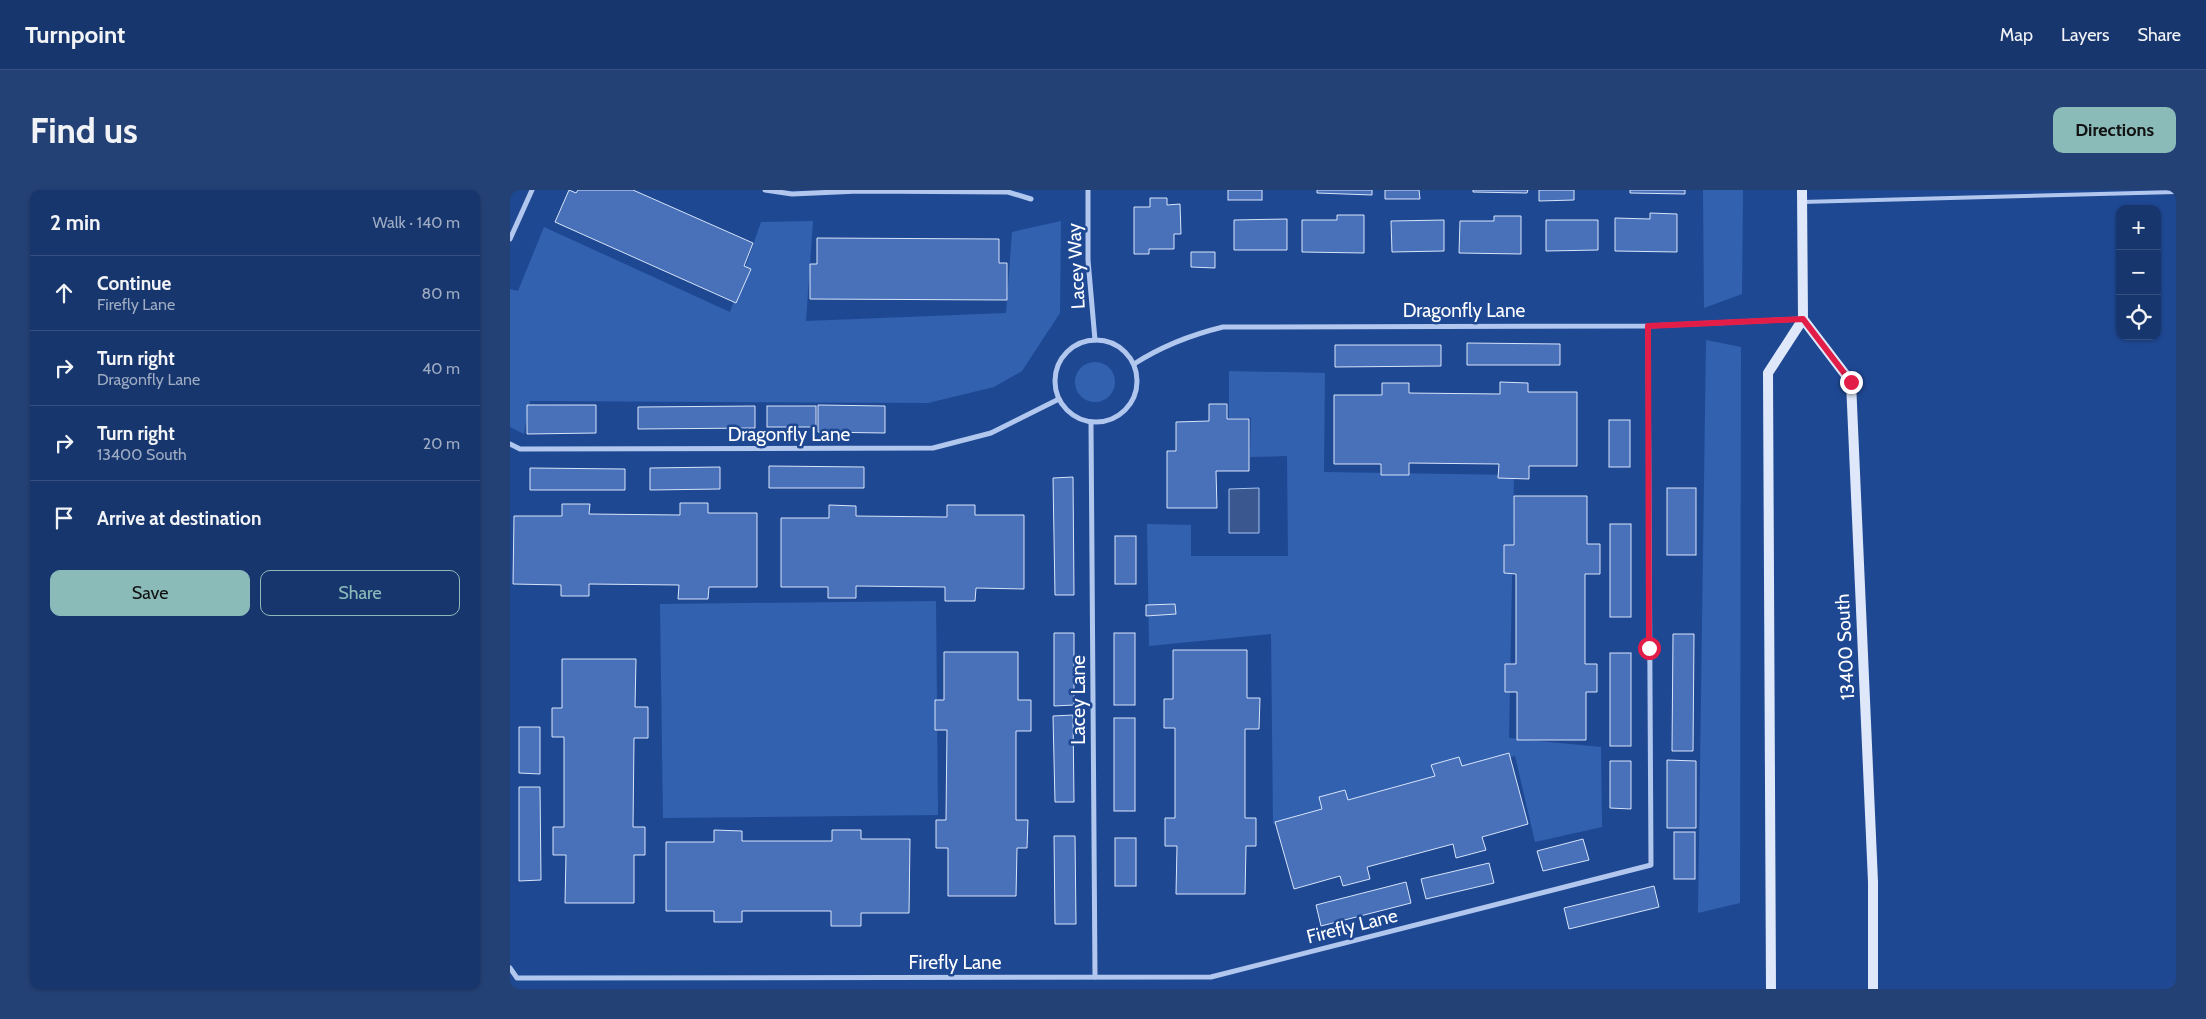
<!DOCTYPE html>
<html lang="en">
<head>
<meta charset="utf-8">
<style>
  :root { --surface:#17366e; --page:#244176; --text:#f1f3f6; --muted:#9eabc2; --line:#365081; --accent:#8bbbb9 }
  body { margin:0; font-family:Cabin,sans-serif; background:var(--page); color:var(--text) }
  .controls { position:absolute; right:15px; top:15px; display:grid; overflow:hidden; border-radius:10px; box-shadow:0 1px 4px #0004 }
  .controls button { width:45px; height:45px; display:grid; place-items:center; padding:0; border:0; border-bottom:1px solid var(--line); background:var(--surface); color:var(--text); font:25px sans-serif }
  .stop { position:absolute; width:15px; height:15px; margin:-11px; border:4px solid #e11d48; border-radius:50%; background:#fff }
  .stop.end { background:#e11d48; border-color:#fff; box-shadow:0 1px 5px #0008 }
  .list { margin:0; padding:0; list-style:none }
  h2 { display:flex; justify-content:space-between; align-items:center; height:65px; margin:0; padding:0 20px; font-size:21px }
  h2 small { font-size:16px; font-weight:400; color:var(--muted) }
  .list li { display:grid; grid-template-columns:32px 1fr auto; gap:15px; align-items:center; box-sizing:border-box; height:75px; padding:0 20px; border-top:1px solid var(--line) }
  .list b { display:block; font-size:19px; white-space:nowrap }
  .list p { margin:0; font-size:16px; white-space:nowrap; color:var(--muted) }
  .list em { font-size:16px; font-style:normal; color:var(--muted) }
  .actions { display:flex; gap:10px; padding:15px 20px }
  .actions a { flex:1; padding:11px 0; border:1px solid var(--accent); border-radius:10px; text-align:center; font-size:18px; color:var(--accent) }
  .actions .main { background:var(--accent); color:#111 }
  .icon { flex:none; width:28px; height:28px; fill:none; stroke:currentColor; stroke-width:2; stroke-linecap:round; stroke-linejoin:round }
  .map { position:relative; flex:none; width:1666px; height:799px; overflow:hidden; border-radius:10px }
  header { display:flex; align-items:center; gap:30px; box-sizing:border-box; height:70px; padding:0 25px; background:var(--surface); border-bottom:1px solid var(--line) }
  header strong { font-size:24px }
  nav { display:flex; gap:28px; margin-inline-start:auto; font-size:18px }
  .intro { display:flex; align-items:center; justify-content:space-between; box-sizing:border-box; height:120px; padding:0 30px }
  h1 { margin:0; font-size:35px }
  .button { padding:12px 22px; border-radius:10px; background:var(--accent); color:#111; font-size:18px; font-weight:700 }
  main { display:flex; gap:30px; padding:0 30px }
  aside { flex:1; background:var(--surface); border-radius:10px; box-shadow:0 1px 4px #0004 }
  .map>svg:first-child { display:block }
  .green { fill:#3261b0 }
  .water { fill:#3a588f; stroke:#a5c1ef }
  .building { fill:#4871b9; stroke:#d7e4fa }
  .lines { fill:none; stroke-linecap:round; stroke-linejoin:round }
  .lane { stroke:#b1c7ee; stroke-width:4 }
  .street { stroke:#b1c7ee; stroke-width:5 }
  .secondary { stroke:#dee8fa; stroke-width:10 }
  .route { stroke:#e11d48; stroke-width:6 }
  .labels { text-anchor:middle; dominant-baseline:central; stroke-width:5; stroke-linejoin:round; paint-order:stroke }
  .street-label { font-size:19px; fill:#fff; stroke:#1f4893 }
</style>
</head>
<body>
<header>
<strong>Turnpoint</strong>
<nav><a>Map</a><a>Layers</a><a>Share</a></nav>
</header>
<div class="intro"><h1>Find us</h1><a class="button">Directions</a></div>
<main>
<aside>
<h2>2 min<small>Walk · 140 m</small></h2>
<ul class="list">
<li><svg class="icon" aria-label="ahead" viewBox="0 0 24 24"><path d="M12 20V5M6 11l6-6 6 6"/></svg><div><b>Continue</b><p>Firefly Lane</p></div><em>80 m</em></li>
<li><svg class="icon" aria-label="right" viewBox="0 0 24 24"><path d="M7 20v-9h11M14 6l5 5-5 5"/></svg><div><b>Turn right</b><p>Dragonfly Lane</p></div><em>40 m</em></li>
<li><svg class="icon" aria-label="right" viewBox="0 0 24 24"><path d="M7 20v-9h11M14 6l5 5-5 5"/></svg><div><b>Turn right</b><p>13400 South</p></div><em>20 m</em></li>
<li><svg class="icon" aria-label="arrive" viewBox="0 0 24 24"><path d="M6 21V4h12l-3 4 3 4H6"/></svg><div><b>Arrive at destination</b></div></li>
</ul>
<div class="actions"><a class="main">Save</a><a>Share</a></div>
</aside>
<div class="map">
<svg width="1666" height="799" viewBox="0 0 1666 799">
  <rect width="100%" height="100%" fill="#1f4893"/>
  <g class="green">
    <polygon points="1193,0 1233,0 1232,104 1194,118"/>
    <polygon points="303,31 296,131 496,123 502,42 551,31 550,123 512,181 484,197 418,213 20,211 14,244 0,237 0,99 8,101 34,37 220,122 251,32"/>
    <polygon points="1196,150 1231,157 1230,713 1188,723"/>
    <circle cx="585" cy="192" r="20"/>
    <polygon points="719,181 815,183 814,282 1004,285 999,548 1091,557 1092,637 1025,652 1005,566 763,634 761,444 639,456 637,334 681,335 681,366 778,366 777,266 740,267 741,228 719,228"/>
    <polygon points="426,411 428,625 153,628 150,414"/>
  </g>
  <polygon class="water" points="749,298 749,343 719,343 719,299"/>
  <g class="building">
    <polygon points="59,0 66,3 68,0 123,0 243,53 234,76 241,79 226,113 45,32"/>
    <rect x="718" y="0" width="34" height="10"/>
    <polygon points="807,0 862,0 862,5 807,3"/>
    <polygon points="875,0 909,0 910,9 875,9"/>
    <polygon points="963,0 1018,0 1017,3 963,2"/>
    <polygon points="1029,0 1064,0 1064,10 1029,11"/>
    <polygon points="1120,0 1175,0 1175,4 1120,3"/>
    <polygon points="640,8 657,8 657,15 670,14 671,44 664,44 664,59 639,59 639,64 624,64 624,17 640,17"/>
    <polygon points="1140,23 1167,24 1167,62 1105,61 1105,28 1140,29"/>
    <polygon points="827,25 854,25 854,63 792,62 792,30 827,30"/>
    <polygon points="984,26 1011,26 1011,64 949,63 950,31 984,31"/>
    <polygon points="777,29 777,60 724,60 724,30"/>
    <polygon points="934,30 934,61 882,62 881,31"/>
    <polygon points="1036,30 1088,30 1088,60 1036,61"/>
    <polygon points="307,48 489,49 489,73 497,73 497,110 300,109 300,74 307,74"/>
    <polygon points="681,62 705,62 705,78 681,77"/>
    <polygon points="957,153 1050,154 1050,175 957,175"/>
    <polygon points="825,155 931,155 931,176 825,177"/>
    <polygon points="990,192 1018,193 1018,202 1067,202 1067,276 1019,276 1019,289 988,288 989,274 899,273 899,285 871,285 871,274 824,274 824,205 872,205 872,193 899,193 899,203 990,204"/>
    <polygon points="699,214 717,214 717,229 739,229 739,281 706,281 707,318 657,318 657,261 666,261 666,232 699,231"/>
    <polygon points="17,215 86,215 86,243 17,244"/>
    <polygon points="308,215 375,216 375,243 308,242"/>
    <polygon points="245,216 245,238 128,239 128,217"/>
    <rect x="257" y="216" width="49" height="21"/>
    <rect x="1099" y="230" width="21" height="47"/>
    <polygon points="259,276 354,277 354,298 259,298"/>
    <polygon points="210,277 210,299 140,300 140,278"/>
    <polygon points="20,278 115,279 115,300 20,300"/>
    <polygon points="563,287 564,405 545,405 543,288"/>
    <rect x="1157" y="298" width="29" height="67"/>
    <polygon points="1004,306 1077,306 1077,354 1090,354 1090,384 1075,384 1075,474 1087,474 1087,502 1076,502 1076,550 1007,550 1007,502 995,502 995,474 1006,474 1006,384 994,383 994,355 1004,355"/>
    <polygon points="170,313 198,313 198,323 247,323 247,397 199,397 198,409 168,409 169,395 79,394 79,406 51,406 51,395 3,394 4,326 52,326 52,314 80,314 79,324 170,325"/>
    <polygon points="319,315 346,316 346,326 437,327 437,315 465,315 465,325 514,325 514,399 466,398 465,411 435,411 435,397 346,396 346,408 318,408 318,397 271,397 271,328 319,328"/>
    <rect x="1100" y="334" width="21" height="93"/>
    <rect x="605" y="346" width="21" height="48"/>
    <polygon points="665,414 666,424 636,426 636,415"/>
    <polygon points="544,443 564,443 564,515 544,516"/>
    <rect x="604" y="443" width="21" height="72"/>
    <polygon points="1163,444 1184,444 1183,561 1162,561"/>
    <polygon points="663,460 737,460 737,508 750,508 749,539 735,539 735,628 746,628 746,656 736,656 735,704 666,704 667,656 655,656 655,628 665,628 665,538 654,538 654,509 663,509"/>
    <polygon points="434,462 508,462 508,510 521,510 521,541 506,541 506,630 518,630 517,658 507,658 506,706 438,706 438,658 426,658 426,630 436,630 437,540 425,540 425,510 434,510"/>
    <rect x="1100" y="463" width="21" height="93"/>
    <polygon points="52,469 126,469 125,517 138,517 138,548 124,548 123,637 135,637 135,665 124,665 124,713 55,713 56,665 43,665 43,637 54,637 54,547 42,547 42,518 52,518"/>
    <polygon points="563,525 564,612 545,612 543,526"/>
    <rect x="604" y="528" width="21" height="93"/>
    <polygon points="9,537 30,537 30,584 9,583"/>
    <polygon points="999,563 1018,634 972,647 976,660 946,668 943,654 857,677 860,689 833,696 830,686 784,699 765,632 812,619 809,607 835,600 838,610 925,586 921,575 949,567 952,576"/>
    <polygon points="1157,570 1186,571 1186,638 1157,638"/>
    <polygon points="1100,571 1121,571 1121,619 1100,618"/>
    <polygon points="9,597 30,597 31,690 9,691"/>
    <polygon points="204,640 232,641 232,651 322,651 322,640 351,640 351,649 400,649 399,723 351,723 351,736 321,736 321,721 232,721 232,732 204,732 204,721 156,721 156,652 204,652"/>
    <rect x="1164" y="642" width="21" height="47"/>
    <polygon points="544,646 565,646 566,734 545,734"/>
    <rect x="605" y="648" width="21" height="48"/>
    <polygon points="1073,649 1079,670 1033,681 1027,661"/>
    <polygon points="979,673 984,693 916,709 911,689"/>
    <polygon points="896,692 901,713 811,736 806,715"/>
    <polygon points="1144,696 1149,717 1059,739 1054,718"/>
  </g>
  <g class="lines">
    <polyline class="lane" points="1292,12 1666,2"/>
    <g class="street">
      <polyline points="255,0 282,4 349,1 498,2 521,9"/>
      <polyline points="578,0 578,70 585,150"/>
      <polyline points="0,49 22,0"/>
      <circle cx="586" cy="191" r="41"/>
      <path d="M624 174C652 156 680 145 713 137L1138 136 1292 129"/>
      <polyline points="581,232 585,787"/>
      <polyline points="0,254 10,259 423,258 481,243 549,209"/>
      <polyline points="0,778 7,788 701,787 1141,675 1138,136"/>
    </g>
    <g class="secondary">
      <polyline points="1293,129 1341,192 1363,692 1363,799"/>
      <polyline points="1261,799 1258,183 1293,129 1292,0"/>
    </g>
  </g>
  <g class="lines">
    <polyline class="route" points="1139,458 1138,136 1293,129 1341,192"/>
  </g>
  <g class="labels">
    <g class="street-label">
      <text transform="translate(566 76) rotate(-93)">Lacey Way</text>
      <text x="954" y="120">Dragonfly Lane</text>
      <text x="279" y="244">Dragonfly Lane</text>
      <text transform="translate(1335 457) rotate(-93)">13400 South</text>
      <text transform="translate(568 510) rotate(-90)">Lacey Lane</text>
      <text transform="translate(842 736) rotate(-14)">Firefly Lane</text>
      <text x="445" y="772">Firefly Lane</text>
    </g>
  </g>
</svg>
<div class="controls">
<button>+</button>
<button>−</button>
<button><svg class="icon" aria-label="locate" viewBox="0 0 24 24"><circle cx="12" cy="12" r="6"/><path d="M12 2v4M12 18v4M2 12h4M18 12h4"/></svg></button>
</div>
<div class="stop" style="left:1139px;top:458px"></div>
<div class="stop end" style="left:1341px;top:192px"></div>
</div>
</main>
</body>
</html>
